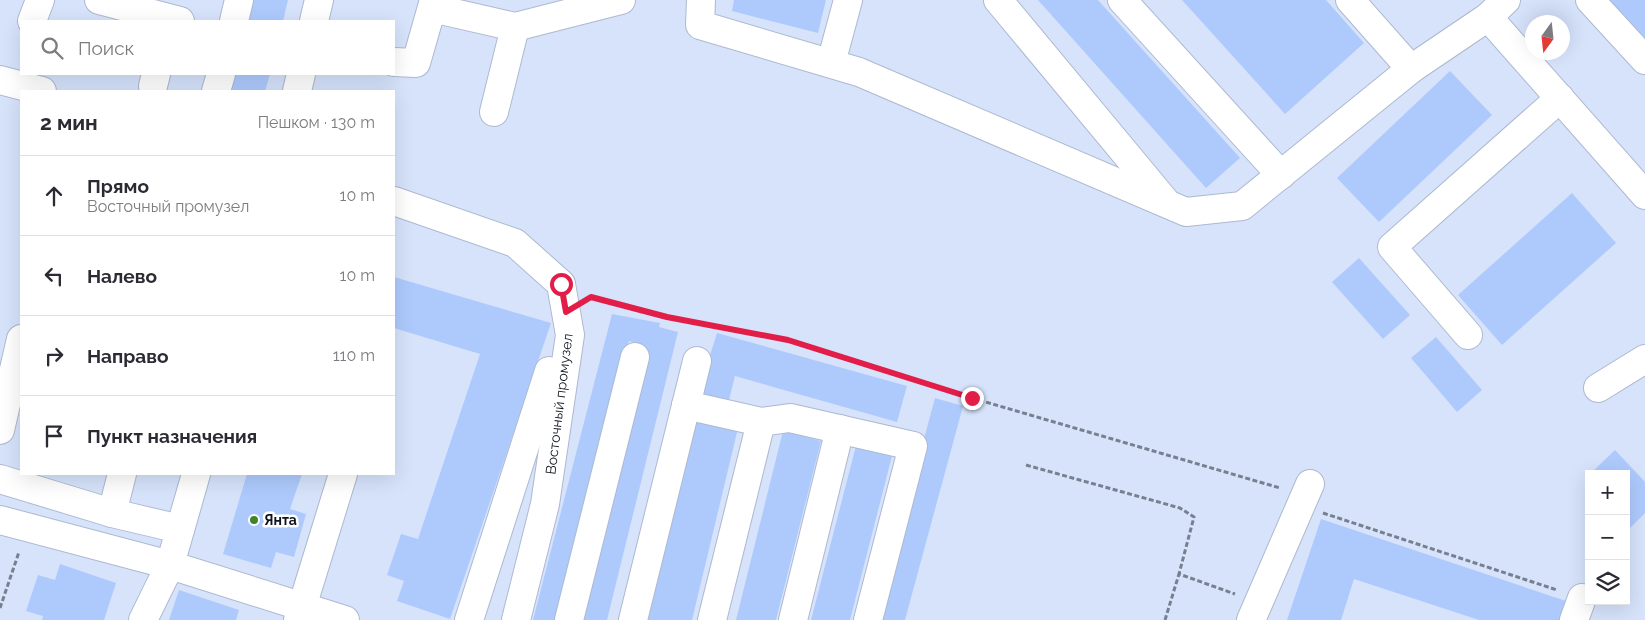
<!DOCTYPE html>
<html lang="ru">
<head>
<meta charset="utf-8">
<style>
  :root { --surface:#fff; --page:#f2f2f3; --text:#2b2b33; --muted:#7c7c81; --line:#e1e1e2 }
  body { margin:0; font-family:Raleway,sans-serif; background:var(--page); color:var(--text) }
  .controls { position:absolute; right:15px; bottom:15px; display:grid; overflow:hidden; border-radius:0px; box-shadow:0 5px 20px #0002 }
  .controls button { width:45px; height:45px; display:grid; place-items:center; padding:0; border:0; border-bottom:1px solid var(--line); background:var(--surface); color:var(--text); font:25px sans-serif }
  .compass { position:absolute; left:1525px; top:15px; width:45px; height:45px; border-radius:50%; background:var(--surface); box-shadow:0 5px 20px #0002; rotate:195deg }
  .stop { position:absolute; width:15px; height:15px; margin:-11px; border:4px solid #e11d48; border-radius:50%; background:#fff }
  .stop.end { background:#e11d48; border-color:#fff; box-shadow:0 1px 5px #0008 }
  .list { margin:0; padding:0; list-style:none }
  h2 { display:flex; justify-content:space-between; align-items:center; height:65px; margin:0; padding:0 20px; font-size:21px }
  h2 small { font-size:16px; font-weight:400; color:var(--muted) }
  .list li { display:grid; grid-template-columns:32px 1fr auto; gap:15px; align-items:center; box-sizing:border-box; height:80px; padding:0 20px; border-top:1px solid var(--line) }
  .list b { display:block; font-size:19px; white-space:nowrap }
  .list p { margin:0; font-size:16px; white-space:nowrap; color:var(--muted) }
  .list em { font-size:16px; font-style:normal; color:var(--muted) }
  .icon { flex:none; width:28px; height:28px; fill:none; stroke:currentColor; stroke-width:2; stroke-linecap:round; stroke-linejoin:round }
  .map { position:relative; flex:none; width:1645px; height:620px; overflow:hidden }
  .search { position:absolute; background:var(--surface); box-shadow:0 5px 20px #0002; left:20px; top:20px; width:375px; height:55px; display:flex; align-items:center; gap:12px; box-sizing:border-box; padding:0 18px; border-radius:0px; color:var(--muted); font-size:19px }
  .panel { position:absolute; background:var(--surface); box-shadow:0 5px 20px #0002; left:20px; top:90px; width:375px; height:385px; border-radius:0px }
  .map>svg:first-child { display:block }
  .building { fill:#aecafd }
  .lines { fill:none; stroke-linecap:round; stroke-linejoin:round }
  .minor-casing { stroke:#acb9d0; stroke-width:30 }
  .path { stroke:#778090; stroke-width:3; stroke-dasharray:5 2.5; stroke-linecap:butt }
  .minor { stroke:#fff; stroke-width:28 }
  .route { stroke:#e11d48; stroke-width:6 }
  .poi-dot { fill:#428529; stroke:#fff; stroke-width:2 }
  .labels { text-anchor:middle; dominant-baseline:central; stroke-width:5; stroke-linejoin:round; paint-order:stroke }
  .street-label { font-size:14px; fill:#0f141c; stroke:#fff }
  .poi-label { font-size:14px; font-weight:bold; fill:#0f141c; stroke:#fff; text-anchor:start }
</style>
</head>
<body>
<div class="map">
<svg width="1645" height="620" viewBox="0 0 1645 620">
  <rect width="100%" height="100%" fill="#d6e3fb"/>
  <g class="building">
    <polygon points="250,0 288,0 283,21 244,21"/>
    <polygon points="734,0 826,0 818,33 732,11"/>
    <polygon points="1038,0 1098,0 1240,158 1206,188"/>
    <polygon points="1182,0 1326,0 1364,43 1285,114"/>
    <polygon points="1606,0 1645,0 1645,45"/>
    <polygon points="1450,71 1492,115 1379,222 1337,178"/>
    <polygon points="231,74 270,74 265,91 226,91"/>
    <polygon points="1572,193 1616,243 1502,345 1458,295"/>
    <polygon points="1359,258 1410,315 1383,339 1332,282"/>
    <polygon points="394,277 551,323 450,619 397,601 404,581 387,575 401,534 418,539 480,354 394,328"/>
    <polygon points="612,314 660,323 659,327 678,332 607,620 575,620 642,344 629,341 558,620 533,620"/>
    <polygon points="717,333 907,386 897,422 735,376 724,420 739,424 692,620 648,620 707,368 706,368"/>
    <polygon points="1436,337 1482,390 1457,412 1411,358"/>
    <polygon points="935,398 963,406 905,620 875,620"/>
    <polygon points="783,431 821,441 776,620 736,620"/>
    <polygon points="858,438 894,448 850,620 811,620"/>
    <polygon points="1615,450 1645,482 1645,513 1630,528 1626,524 1626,474 1590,474"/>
    <polygon points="247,474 302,474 290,509 306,514 294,557 276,552 271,568 223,554"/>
    <polygon points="1321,519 1566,601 1560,620 1479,620 1354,579 1341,620 1287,620"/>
    <polygon points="60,564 116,583 104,620 42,620 43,616 26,611 38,575 55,580"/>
    <polygon points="179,590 239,610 236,620 169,620"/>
  </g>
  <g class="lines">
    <defs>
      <g id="minor">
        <polyline points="99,0 180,21"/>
        <polyline points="701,0 700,25 859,72 1186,212 1242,206 1411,69"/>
        <polyline points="998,0 1165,201"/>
        <polyline points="1122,0 1281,175"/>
        <polyline points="1350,0 1411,69 1488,17 1506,0"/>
        <polyline points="1590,0 1645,60"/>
        <polyline points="432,8 515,27 494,112"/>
        <polyline points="1488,17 1645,195"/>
        <polyline points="32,21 40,0"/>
        <polyline points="234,21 239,0"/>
        <polyline points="314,21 319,0"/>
        <polyline points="515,27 621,0"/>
        <polyline points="394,62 416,63 434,0"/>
        <polyline points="831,63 848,0"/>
        <polyline points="0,80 42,91"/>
        <polyline points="153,86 156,74"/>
        <polyline points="216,91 221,74"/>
        <polyline points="297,91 301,74"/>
        <polyline points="394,201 515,243 561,284 570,335 545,504 516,620"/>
        <polyline points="1468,335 1392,247 1560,98"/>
        <polyline points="1598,388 1645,359"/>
        <polyline points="686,405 761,422 790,418 913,446 868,620"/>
        <polyline points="0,430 21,339"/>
        <polyline points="0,479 112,513 180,529"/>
        <polyline points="112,513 122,474"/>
        <polyline points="0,520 170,565 345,620"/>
        <polyline points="143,620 170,565 196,474"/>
        <polyline points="298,620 343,474"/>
        <polyline points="469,620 549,371"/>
        <polyline points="569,620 635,357"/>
        <polyline points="633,620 697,361"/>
        <polyline points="712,620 761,422"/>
        <polyline points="793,620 840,429"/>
        <polyline points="1251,620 1310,484"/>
        <polyline points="1574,620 1582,598"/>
      </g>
    </defs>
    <use href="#minor" class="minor-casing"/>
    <g class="path">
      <polyline points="588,298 591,297 667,317 788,340 972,398 1280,488"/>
      <polyline points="1026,465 1180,508 1194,517 1179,574"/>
      <polyline points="1323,513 1557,590"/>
      <polyline points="0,608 19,552"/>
      <polyline points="1165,620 1179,574 1235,594"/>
    </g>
    <use href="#minor" class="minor"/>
  </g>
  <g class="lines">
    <polyline class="route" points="561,284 566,312 591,297 667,317 788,340 972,398"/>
  </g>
  <circle class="poi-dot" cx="254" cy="520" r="5"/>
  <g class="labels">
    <g class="street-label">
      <text transform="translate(559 404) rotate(-83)">Восточный промузел</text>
    </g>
    <g class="poi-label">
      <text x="264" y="520">Янта</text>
    </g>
  </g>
</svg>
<div class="controls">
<button>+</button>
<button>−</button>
<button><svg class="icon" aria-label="layers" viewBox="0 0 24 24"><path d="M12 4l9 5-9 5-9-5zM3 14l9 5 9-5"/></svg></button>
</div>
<svg class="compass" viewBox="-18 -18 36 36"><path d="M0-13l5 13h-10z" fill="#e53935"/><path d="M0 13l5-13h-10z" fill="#7c7c81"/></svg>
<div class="stop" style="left:561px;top:284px"></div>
<div class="stop end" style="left:972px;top:398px"></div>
<div class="search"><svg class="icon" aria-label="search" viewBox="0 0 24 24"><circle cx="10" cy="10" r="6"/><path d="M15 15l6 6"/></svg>Поиск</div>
<section class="panel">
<h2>2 мин<small>Пешком · 130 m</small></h2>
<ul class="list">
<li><svg class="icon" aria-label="ahead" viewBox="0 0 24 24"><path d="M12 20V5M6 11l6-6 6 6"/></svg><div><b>Прямо</b><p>Восточный промузел</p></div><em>10 m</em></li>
<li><svg class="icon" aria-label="left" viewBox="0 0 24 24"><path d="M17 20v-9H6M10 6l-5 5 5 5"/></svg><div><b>Налево</b></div><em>10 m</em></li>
<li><svg class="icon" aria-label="right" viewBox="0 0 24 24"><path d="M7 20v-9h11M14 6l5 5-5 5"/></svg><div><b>Направо</b></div><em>110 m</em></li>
<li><svg class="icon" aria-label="arrive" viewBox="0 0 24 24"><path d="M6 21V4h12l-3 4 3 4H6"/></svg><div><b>Пункт назначения</b></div></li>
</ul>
</section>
</div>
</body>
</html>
